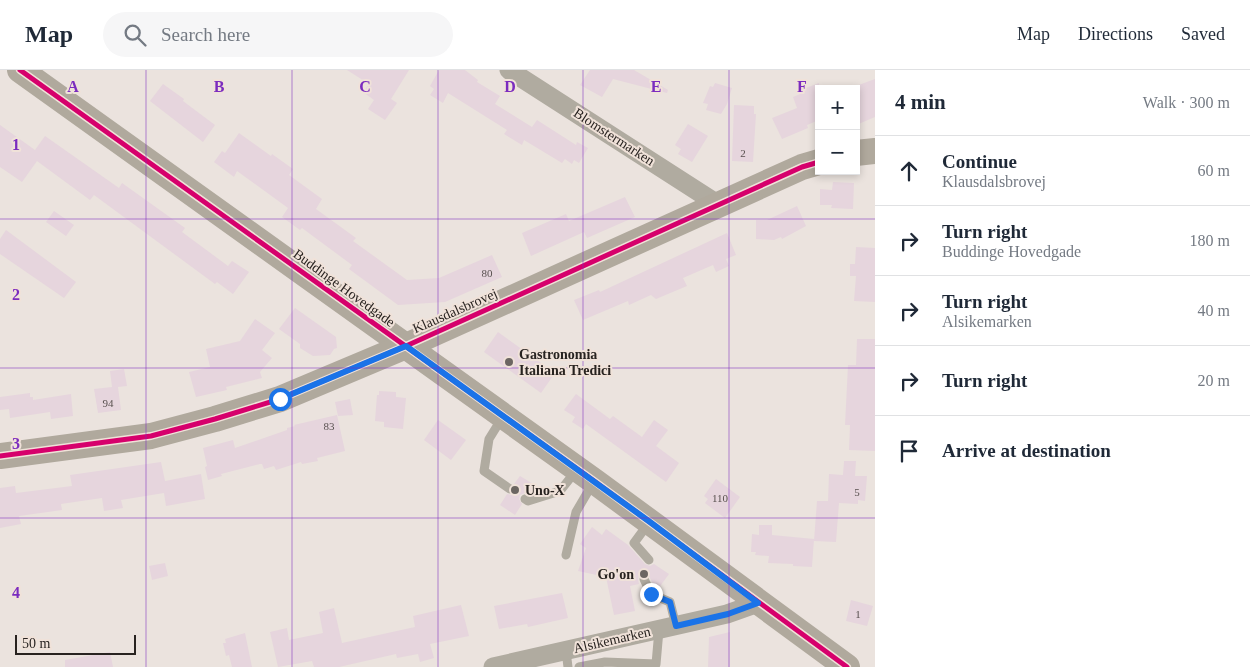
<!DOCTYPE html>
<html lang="en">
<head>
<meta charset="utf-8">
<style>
  :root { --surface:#fff; --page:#f6f6f7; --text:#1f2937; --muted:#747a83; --line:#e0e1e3 }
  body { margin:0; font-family:"Times New Roman",serif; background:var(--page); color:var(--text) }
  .controls { position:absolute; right:15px; top:15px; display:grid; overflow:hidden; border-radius:0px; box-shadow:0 2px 8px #0003 }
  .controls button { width:45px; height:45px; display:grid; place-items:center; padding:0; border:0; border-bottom:1px solid var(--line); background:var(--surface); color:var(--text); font:25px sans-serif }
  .scale { position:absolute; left:15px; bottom:12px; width:121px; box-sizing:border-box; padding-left:5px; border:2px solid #282320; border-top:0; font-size:14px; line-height:18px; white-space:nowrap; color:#282320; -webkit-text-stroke:4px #f0e2d9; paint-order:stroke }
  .stop { position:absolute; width:15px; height:15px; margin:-11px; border:4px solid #1a73e8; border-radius:50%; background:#fff }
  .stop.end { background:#1a73e8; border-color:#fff; box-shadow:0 1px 5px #0008 }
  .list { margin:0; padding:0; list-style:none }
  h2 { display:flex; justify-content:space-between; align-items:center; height:65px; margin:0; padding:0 20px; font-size:21px }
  h2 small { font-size:16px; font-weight:400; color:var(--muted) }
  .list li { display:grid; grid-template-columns:32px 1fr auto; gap:15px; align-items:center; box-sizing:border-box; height:70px; padding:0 20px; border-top:1px solid var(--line) }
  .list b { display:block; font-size:19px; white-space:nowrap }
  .list p { margin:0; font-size:16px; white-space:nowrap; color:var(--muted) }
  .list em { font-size:16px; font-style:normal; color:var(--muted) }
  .icon { flex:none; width:28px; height:28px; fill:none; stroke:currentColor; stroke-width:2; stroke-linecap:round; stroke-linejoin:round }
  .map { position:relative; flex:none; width:875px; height:597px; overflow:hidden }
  header { display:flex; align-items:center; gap:30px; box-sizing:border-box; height:70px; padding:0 25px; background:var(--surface); border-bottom:1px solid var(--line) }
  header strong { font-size:24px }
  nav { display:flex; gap:28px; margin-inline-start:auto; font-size:18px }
  .search { width:350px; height:45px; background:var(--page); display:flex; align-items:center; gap:12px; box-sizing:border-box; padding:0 18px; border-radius:28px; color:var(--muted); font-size:19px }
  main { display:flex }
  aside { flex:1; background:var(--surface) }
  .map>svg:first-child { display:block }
  .building { fill:#e6d5dd }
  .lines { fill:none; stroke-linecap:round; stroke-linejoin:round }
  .lane { stroke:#b0aba0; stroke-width:9 }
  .street { stroke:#b0aba0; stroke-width:19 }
  .secondary { stroke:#b0a99d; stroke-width:26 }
  .cycleway-casing { stroke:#f0e2d9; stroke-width:8 }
  .cycleway { stroke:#d6006c; stroke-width:5 }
  .route { stroke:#1a73e8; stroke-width:6 }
  .grid { fill:none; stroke:#7b2cbf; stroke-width:1; stroke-opacity:0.55 }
  .poi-dot { fill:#6c6662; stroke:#f0e2d9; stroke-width:2 }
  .labels { text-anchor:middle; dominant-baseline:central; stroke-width:4; stroke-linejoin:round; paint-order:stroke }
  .number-label { font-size:11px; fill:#58504f }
  .street-label { font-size:14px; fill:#282320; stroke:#f0e2d9 }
  .poi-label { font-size:14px; font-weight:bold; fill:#282320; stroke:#f0e2d9; text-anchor:start }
  .grid-label { font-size:16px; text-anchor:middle; font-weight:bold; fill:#7b2cbf; stroke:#f0e2d9; stroke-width:4; stroke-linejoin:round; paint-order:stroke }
</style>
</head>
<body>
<header>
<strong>Map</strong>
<div class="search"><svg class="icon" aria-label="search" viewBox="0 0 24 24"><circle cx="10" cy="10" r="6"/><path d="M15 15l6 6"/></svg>Search here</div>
<nav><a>Map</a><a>Directions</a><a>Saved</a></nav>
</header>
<main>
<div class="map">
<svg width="875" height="597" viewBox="0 0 875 597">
  <rect width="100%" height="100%" fill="#ebe3de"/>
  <g class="building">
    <polygon points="347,0 409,0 391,29 397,33 385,50 368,39 374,30 363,22 369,14"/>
    <polygon points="439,0 465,0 478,10 477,12 500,26 495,34 532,57 537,50 576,75 577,72 588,78 579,93 574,90 572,94 565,89 562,93 524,70 522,75 504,64 507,60 448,23 443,33 430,25 434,19 430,16"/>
    <polygon points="590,0 634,0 668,20 667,23 613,9 602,27 580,15"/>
    <polygon points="875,9 875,47 856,55 856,16"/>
    <polygon points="715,13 732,18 727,34 721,44 706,40 708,34 703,33 710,16 713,17"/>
    <polygon points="819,13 819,50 807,55 808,58 782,69 772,48 797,38 793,27 800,24 798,21"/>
    <polygon points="163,14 184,29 183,31 215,55 203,72 150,31"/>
    <polygon points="734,35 754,36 754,44 756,44 753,92 732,91"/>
    <polygon points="688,54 708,66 692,92 678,84 681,79 675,75"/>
    <polygon points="0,55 35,80 45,66 119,118 122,113 185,158 182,162 228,196 232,191 249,202 233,224 217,212 215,214 94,125 90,130 37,91 22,112 0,97"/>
    <polygon points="239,63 271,86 272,84 293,99 289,105 322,129 316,139 356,168 353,171 407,210 439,208 492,185 502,207 445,232 398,235 349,199 352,195 302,158 300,160 282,147 288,138 237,101 234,107 214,92 222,81 225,83"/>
    <polygon points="833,112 854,113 853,139 831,138 832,135 820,135 820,119 832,120"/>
    <polygon points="625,127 635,147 587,168 584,162 531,186 522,163 566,144 569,151"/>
    <polygon points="797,136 806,156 782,169 781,167 774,170 756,169 756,150 767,150"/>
    <polygon points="54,141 74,155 66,166 46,152"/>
    <polygon points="6,160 76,212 64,228 0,184 0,169"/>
    <polygon points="727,163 736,185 726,189 729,196 716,202 713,195 683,208 687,216 656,229 651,225 629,235 628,231 583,250 574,230 599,220 600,222"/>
    <polygon points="856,177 875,178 875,232 854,231 856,206 850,206 850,194 855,194"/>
    <polygon points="295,238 336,267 337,278 334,279 330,285 313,286 300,278 300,274 279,259"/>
    <polygon points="255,249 275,263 262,280 272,288 260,302 262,308 226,317 227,320 196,327 189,302 210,297 206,279 240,271"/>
    <polygon points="498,262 555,303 541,323 484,282"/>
    <polygon points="857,269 875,269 875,381 849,380 850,355 845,355 848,295 856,295"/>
    <polygon points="124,299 127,316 118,317 121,340 98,343 94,319 112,317 110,301"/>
    <polygon points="379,321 396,322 396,327 406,328 403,359 384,357 384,352 375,351 377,325 379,325"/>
    <polygon points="30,323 30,327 33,327 33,330 71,324 73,346 51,349 50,342 10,348 9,339 0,340 0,327"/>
    <polygon points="576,324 610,349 613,346 642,367 654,350 668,360 656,376 679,393 666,412 586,354 583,359 572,352 575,347 564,340"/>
    <polygon points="350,329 353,345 338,346 335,332"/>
    <polygon points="337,345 345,381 317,388 318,391 302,394 301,392 276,400 274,396 264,399 262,394 260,394 221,404 222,406 208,410 205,397 207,396 203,378 233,370 235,378 287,360 287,358 295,356 294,355"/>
    <polygon points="438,350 466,370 451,390 424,370"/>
    <polygon points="844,391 856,391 855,406 867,406 865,431 858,430 858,434 839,433 836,472 814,471 817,431 828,431 829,404 843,405"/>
    <polygon points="161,392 165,411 201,404 205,429 166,436 164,423 121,430 123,438 104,441 102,428 61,434 62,440 19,446 21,454 0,458 0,418 15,416 16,423 72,416 70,405"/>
    <polygon points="520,406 535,415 529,424 525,423 520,425 519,429 522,434 515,445 500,435 507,424 512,425 515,422 516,417 514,414"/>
    <polygon points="716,409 740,427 725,448 705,433 708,429 704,426"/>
    <polygon points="759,455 772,455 772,465 814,469 812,497 793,496 793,494 768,493 769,486 755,485 756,482 751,482 752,464 759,465"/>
    <polygon points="592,457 602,465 606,459 628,475 645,494 650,496 654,494 669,504 658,519 654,516 648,504 644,503 639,505 638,509 639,514 630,516 635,541 614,545 606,507 578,501 586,478 580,474"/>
    <polygon points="165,493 168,506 152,510 149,496"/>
    <polygon points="562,523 568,548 528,557 527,554 499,559 494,536"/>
    <polygon points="851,530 873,536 867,556 846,551"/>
    <polygon points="461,535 469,566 430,574 434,588 420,592 418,584 397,588 396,584 339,597 314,597 312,591 278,597 270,562 287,558 289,570 323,563 319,542 334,538 342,573 415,557 413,546"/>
    <polygon points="730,562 730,597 708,597 709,567"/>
    <polygon points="245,563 252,597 232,597 229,585 226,586 223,573 226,573 225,569"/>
    <polygon points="110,582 113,597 65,597 65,590"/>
  </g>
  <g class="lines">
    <g class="lane">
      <polyline points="502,348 489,369 484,401 510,419"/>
      <polyline points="525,429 528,431 560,421 575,402"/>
      <polyline points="648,454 634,473 649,490"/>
      <polyline points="566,485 576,442 593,413"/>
      <polyline points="644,509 651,524 670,532 676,556"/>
      <polyline points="566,581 568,597"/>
      <polyline points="579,597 605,592 656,594 659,560"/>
    </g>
    <g class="street">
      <polyline points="509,0 719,135"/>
      <polyline points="493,597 727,544 758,533"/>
    </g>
    <g class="secondary">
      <polyline points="20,0 594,411 847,597"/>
      <polyline points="856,83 875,81"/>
      <polyline points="0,386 151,366 215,349 280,329 406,276 802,97 819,92"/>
    </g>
    <defs>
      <g id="cycleway">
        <polyline points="20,0 594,411 847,597"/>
        <polyline points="0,386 151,366 215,349 280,329 406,276 802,97 819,92"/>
      </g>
    </defs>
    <use href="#cycleway" class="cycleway-casing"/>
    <use href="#cycleway" class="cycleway"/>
  </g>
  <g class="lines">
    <polyline class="route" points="280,329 406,276 650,452 758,533 728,544 676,556 670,532 651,524"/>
  </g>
  <path class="grid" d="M146 0V597M292 0V597M438 0V597M583 0V597M729 0V597M0 149H875M0 298H875M0 448H875"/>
  <g class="poi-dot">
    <circle cx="509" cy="292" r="5"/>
    <circle cx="515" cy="420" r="5"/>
    <circle cx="644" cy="504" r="5"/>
  </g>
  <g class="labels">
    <g class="number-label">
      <text x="743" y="83">2</text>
      <text x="487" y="203">80</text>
      <text x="108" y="333">94</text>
      <text x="329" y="356">83</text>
      <text x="857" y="422">5</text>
      <text x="720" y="428">110</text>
      <text x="858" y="544">1</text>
    </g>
    <g class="street-label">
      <text transform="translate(614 67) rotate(33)">Blomstermarken</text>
      <text transform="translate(344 218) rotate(36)">Buddinge Hovedgade</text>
      <text transform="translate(455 241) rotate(-24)">Klausdalsbrovej</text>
      <text transform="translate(612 570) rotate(-13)">Alsikemarken</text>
    </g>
    <g class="poi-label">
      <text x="519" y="284">Gastronomia<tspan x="519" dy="16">Italiana Tredici</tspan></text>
      <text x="525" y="420">Uno-X</text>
      <text x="634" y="504" text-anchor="end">Go'on</text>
    </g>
  </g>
  <g class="grid-label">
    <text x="73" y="22">A</text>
    <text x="219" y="22">B</text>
    <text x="365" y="22">C</text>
    <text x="510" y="22">D</text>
    <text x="656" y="22">E</text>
    <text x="802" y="22">F</text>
    <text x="16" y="80">1</text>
    <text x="16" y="230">2</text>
    <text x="16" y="379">3</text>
    <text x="16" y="528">4</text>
  </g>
</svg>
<div class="controls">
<button>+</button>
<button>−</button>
</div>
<div class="scale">50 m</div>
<div class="stop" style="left:280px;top:329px"></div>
<div class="stop end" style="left:651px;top:524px"></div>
</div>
<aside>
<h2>4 min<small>Walk · 300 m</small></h2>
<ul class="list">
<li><svg class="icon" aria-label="ahead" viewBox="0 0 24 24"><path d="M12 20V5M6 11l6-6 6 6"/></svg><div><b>Continue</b><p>Klausdalsbrovej</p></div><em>60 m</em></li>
<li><svg class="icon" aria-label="right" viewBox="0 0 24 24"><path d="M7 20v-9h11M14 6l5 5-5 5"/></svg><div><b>Turn right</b><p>Buddinge Hovedgade</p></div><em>180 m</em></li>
<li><svg class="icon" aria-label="right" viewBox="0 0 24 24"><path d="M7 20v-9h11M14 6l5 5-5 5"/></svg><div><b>Turn right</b><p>Alsikemarken</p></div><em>40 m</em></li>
<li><svg class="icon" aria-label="right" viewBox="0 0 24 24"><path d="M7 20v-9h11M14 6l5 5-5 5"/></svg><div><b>Turn right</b></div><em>20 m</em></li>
<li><svg class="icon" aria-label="arrive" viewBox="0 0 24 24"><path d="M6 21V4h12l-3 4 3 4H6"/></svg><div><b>Arrive at destination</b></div></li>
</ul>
</aside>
</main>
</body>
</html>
